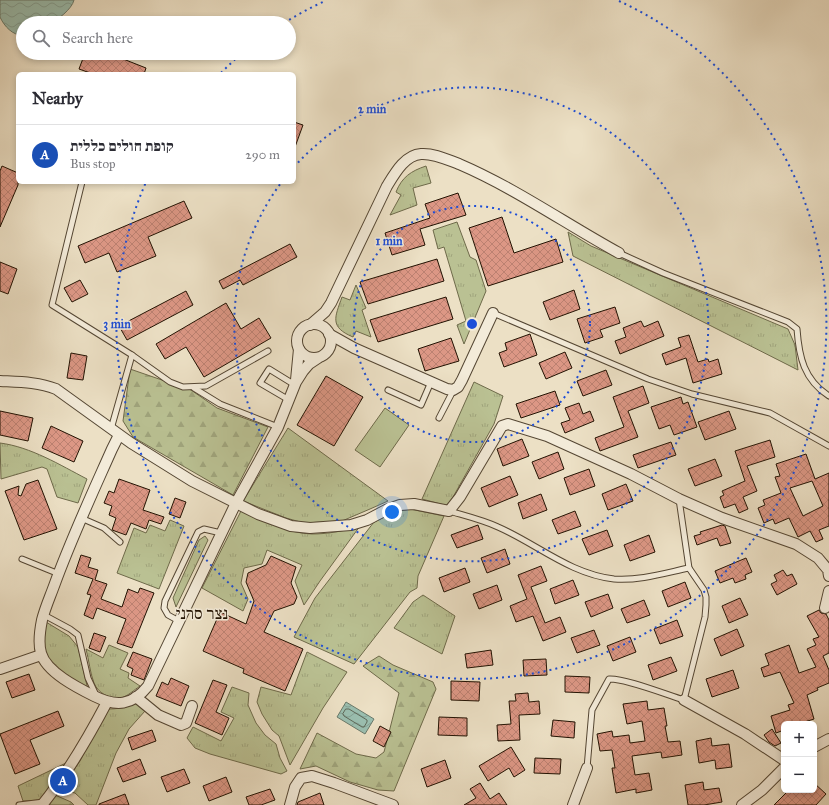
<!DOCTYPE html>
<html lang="en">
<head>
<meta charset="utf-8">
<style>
  :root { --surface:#fff; --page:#f2f2f3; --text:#2b2b33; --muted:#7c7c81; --line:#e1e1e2; --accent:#8f2418 }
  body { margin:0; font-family:"IM FELL Great Primer","Frank Ruhl Libre",serif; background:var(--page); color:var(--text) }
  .controls { position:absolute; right:12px; bottom:12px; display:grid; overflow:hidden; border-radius:6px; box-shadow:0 2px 6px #0003 }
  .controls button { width:36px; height:36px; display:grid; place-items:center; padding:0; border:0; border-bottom:1px solid var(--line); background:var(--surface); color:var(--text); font:20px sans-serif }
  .you { position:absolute; left:392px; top:512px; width:14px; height:14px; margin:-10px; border:3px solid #fff; border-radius:50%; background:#1a73e8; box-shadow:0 0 0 6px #1a73e833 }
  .badge { display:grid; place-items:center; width:26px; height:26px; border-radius:50%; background:var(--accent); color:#fff; font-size:13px; font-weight:700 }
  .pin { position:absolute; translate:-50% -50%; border:2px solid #fff; box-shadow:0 1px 4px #0006 }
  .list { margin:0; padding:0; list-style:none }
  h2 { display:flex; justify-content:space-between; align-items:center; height:52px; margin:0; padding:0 16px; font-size:17px }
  h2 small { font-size:13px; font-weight:400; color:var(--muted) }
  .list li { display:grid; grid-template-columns:26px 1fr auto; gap:12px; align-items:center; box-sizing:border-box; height:60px; padding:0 16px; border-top:1px solid var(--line) }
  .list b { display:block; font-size:15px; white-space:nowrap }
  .list p { margin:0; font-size:13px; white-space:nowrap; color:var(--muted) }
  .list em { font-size:13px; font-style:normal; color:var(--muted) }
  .icon { flex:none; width:22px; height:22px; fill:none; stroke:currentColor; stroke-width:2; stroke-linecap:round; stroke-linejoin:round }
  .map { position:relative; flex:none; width:829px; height:805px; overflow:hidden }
  .search { position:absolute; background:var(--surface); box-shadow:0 2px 6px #0003; left:16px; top:16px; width:280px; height:44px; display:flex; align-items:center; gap:10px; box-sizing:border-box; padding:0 14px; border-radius:22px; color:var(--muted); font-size:15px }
  .panel { position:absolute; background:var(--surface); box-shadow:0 2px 6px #0003; left:16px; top:72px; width:280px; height:112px; border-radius:6px }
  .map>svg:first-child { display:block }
  .grass { fill:url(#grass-tufts); stroke:#6e6a4a }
  .forest { fill:url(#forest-firs); stroke:#6e6a4a }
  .garden { fill:#bac193; stroke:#6e6a4a }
  .water { fill:url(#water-waves); stroke:#6a796a }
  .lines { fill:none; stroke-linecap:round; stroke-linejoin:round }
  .shore { stroke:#5e6858; stroke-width:1 }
  .building { fill:url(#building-cross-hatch); stroke:#221202; fill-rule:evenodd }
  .service-casing { stroke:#544633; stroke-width:7 }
  .minor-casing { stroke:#544633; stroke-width:12 }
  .service { stroke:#f3ebd9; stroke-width:5 }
  .minor { stroke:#f3ebd9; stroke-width:10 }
  .ring { fill:none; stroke:#1d4ed8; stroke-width:2; stroke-dasharray:2 4 }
  .labels { text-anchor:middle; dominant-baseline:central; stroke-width:3; stroke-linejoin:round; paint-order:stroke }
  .quarter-label { font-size:17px; fill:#221202; stroke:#f3ebd9 }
  .centre { fill:#1d4ed8; stroke:#f3ebd9; stroke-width:2 }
  .ring-label { font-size:12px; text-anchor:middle; font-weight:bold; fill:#1d4ed8; stroke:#f3ebd9; stroke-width:3; stroke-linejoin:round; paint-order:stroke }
</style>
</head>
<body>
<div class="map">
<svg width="829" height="805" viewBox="0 0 829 805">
  <defs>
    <pattern id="grass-tufts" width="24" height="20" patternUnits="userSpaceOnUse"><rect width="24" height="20" fill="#bac193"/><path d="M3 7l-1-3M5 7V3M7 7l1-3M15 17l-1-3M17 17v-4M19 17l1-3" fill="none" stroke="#a0a57d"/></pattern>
    <pattern id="forest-firs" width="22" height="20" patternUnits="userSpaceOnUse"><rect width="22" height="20" fill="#bac193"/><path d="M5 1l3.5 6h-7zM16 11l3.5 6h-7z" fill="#a0a57d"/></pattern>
    <pattern id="water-waves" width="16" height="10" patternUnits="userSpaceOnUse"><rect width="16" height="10" fill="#9abeaf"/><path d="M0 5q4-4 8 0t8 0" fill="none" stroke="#84a295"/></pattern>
    <pattern id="building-cross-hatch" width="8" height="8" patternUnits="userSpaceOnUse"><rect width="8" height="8" fill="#dc9785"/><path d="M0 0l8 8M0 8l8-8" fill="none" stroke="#bc8171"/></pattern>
  </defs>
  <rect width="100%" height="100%" fill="#ece0c5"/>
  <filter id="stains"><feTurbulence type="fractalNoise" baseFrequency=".005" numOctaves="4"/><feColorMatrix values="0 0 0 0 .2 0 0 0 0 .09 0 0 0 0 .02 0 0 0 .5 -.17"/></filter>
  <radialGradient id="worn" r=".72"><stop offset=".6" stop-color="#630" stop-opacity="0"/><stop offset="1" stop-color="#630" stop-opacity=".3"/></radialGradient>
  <g class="grass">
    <path d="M426 166 431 183 413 188 417 205 390 215 401 195 396 192C402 177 411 171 426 166Z"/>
    <polygon points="457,222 470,257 476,260 486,291 464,344 457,325 466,321 444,247 438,249 433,230"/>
    <polygon points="568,232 591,246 788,329 795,345 798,370 573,256"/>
    <path d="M356 285 366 308 362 310 371 337 356 331 353 337C329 327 335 317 342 297L350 300Z"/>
    <polygon points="474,382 503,396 494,424 448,506 422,499"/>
    <polygon points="288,428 388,501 370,509 342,521 304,523 286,518 243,501"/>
    <path d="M0 443C31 447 60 465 87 479L78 503 57 497 47 469 42 467 1 479Z"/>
    <polygon points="410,509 444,516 418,576 417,588 410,592 354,664 294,637 315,598 374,522 395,512"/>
    <path d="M241 511C262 519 289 534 312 534 328 534 344 531 360 526L320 581 304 605 295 581 302 565 267 550 262 564 244 568 241 583 248 599 243 611 202 588Z"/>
    <polygon points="170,520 184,526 159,589 117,573 134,528 146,533 150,525 165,531"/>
    <polygon points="205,536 208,540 176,607 173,598 199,540"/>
    <polygon points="423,595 455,616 442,654 394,628 413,602"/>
    <path d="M46 622 69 636 78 647 88 690C79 684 58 671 52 664 43 653 41 634 46 622Z"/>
    <path d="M109 645 128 653 120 669 129 673 128 678 140 686C134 690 128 696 121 698 109 699 98 693 94 683 90 673 89 660 86 649L103 658Z"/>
    <polygon points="307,652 347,672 323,708 290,765 279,736 272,730 262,714 257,702 261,687 291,695"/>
    <polygon points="232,687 249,693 248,705 256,723 265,735 276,744 280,758 287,771 281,774 210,754 195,748 187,738 193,727 221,741 234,718 221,712"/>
    <path d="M136 703 145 711 129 729 116 753 96 805H88L75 793 60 790 80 761 106 709C117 709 127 708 136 703Z"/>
    <polygon points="66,763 43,800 23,801 18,786"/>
  </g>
  <g class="forest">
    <polygon points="130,369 191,390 217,408 268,427 233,495 133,437 123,421"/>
    <polygon points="379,656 393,665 433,682 436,689 394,791 378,790 350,782 316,766 300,769 317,733 356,754 376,758 384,752 399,693 363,666"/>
    <polygon points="55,795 71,802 74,805 47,805"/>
  </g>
  <polygon class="garden" points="385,408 409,425 380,467 355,450"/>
  <g class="water">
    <path d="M0 0H74C72 9 57 21 49 23 41 25 31 23 23 23V35C13 36 4 26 0 17 0 12 0 5 0 0Z"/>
    <polygon points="346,702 374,719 365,734 337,717"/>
  </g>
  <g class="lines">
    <polygon class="shore" points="346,709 349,709 367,720 367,722 364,727 362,727 344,716 343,714"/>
  </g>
  <g class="building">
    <polygon points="85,53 108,53 146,68 144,74 93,74 79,69"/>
    <polygon points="294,122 303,125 295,147 294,147"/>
    <polygon points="2,166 18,173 18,185 0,227 0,171"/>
    <polygon points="458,193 466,215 420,229 425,245 392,255 385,233 430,218 425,204"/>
    <polygon points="184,201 192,218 148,237 156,256 117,272 109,253 85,263 78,246"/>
    <polygon points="502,217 514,253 556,239 563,262 488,286 469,228"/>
    <polygon points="290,244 297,257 243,285 240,280 223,289 219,281"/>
    <polygon points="437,259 444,281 368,304 360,282"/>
    <polygon points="0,262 17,269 8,294 0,291"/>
    <polygon points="80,280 88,294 72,302 64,288"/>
    <polygon points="574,290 580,309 550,320 543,302"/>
    <polygon points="186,291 193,305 127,340 119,326"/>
    <polygon points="446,297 453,319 378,342 370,320"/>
    <polygon points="226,303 241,329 259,318 271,338 204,377 186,347 165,359 156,344"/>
    <polygon points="615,307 620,323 600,330 603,337 585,343 577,319"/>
    <polygon points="641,321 644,327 658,321 664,336 620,354 615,341 626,337 623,328"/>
    <polygon points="530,334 537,355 504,367 499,353 507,350 505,343"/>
    <polygon points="689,335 698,362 708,359 709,362 718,359 722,374 693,383 686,358 666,365 662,354 681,347 678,338"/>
    <polygon points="451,338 459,361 425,371 418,349"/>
    <polygon points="565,352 572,368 546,379 539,363"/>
    <polygon points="71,353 87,356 83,380 67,378"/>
    <polygon points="606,370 612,385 583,396 577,381"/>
    <polygon points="326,376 363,397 334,446 297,425"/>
    <polygon points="643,386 649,403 628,411 638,437 600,451 595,438 624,427 613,397"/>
    <polygon points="555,391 560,405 521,418 516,404"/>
    <polygon points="681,397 683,404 688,402 697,427 674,435 670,425 659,429 651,407"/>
    <polygon points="579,403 583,414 590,411 594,421 565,433 561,423 570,420 565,408"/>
    <polygon points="0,411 33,418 28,441 0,435"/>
    <polygon points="729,411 736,429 705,440 698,422"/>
    <polygon points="51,426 83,441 74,462 42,448"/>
    <polygon points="522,439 529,456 503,466 497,449"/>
    <polygon points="770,440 775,457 747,466 757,491 743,497 748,509 739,513 735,504 724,508 720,497 724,495 722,491 745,481 735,451"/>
    <polygon points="671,442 676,455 638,468 633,455"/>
    <polygon points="558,452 564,469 539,479 532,462"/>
    <path d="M806 454 815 479 829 473V526L819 530 823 539 816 542 810 531 798 537 789 518 775 524 773 519 764 523 758 508 765 505 763 500 781 493 775 477 780 476 776 464ZM812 481 823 506 803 516 790 488Z"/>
    <polygon points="715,459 722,476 695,486 688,469"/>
    <polygon points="589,469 595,486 570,495 564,478"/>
    <polygon points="510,476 518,495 489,507 481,488"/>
    <polygon points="119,479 150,490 143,510 164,517 161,524 149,520 146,529 131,523 126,535 112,530 116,518 109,515 112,506 104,503 109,491 114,493"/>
    <polygon points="38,480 57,529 24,540 5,491 19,486 18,495 21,496 26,484"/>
    <polygon points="626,484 633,501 608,510 602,494"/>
    <polygon points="541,494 547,510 523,519 518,503"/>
    <polygon points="175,498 186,502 180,518 169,514"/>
    <polygon points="575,511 581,526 558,534 552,520"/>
    <polygon points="478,525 483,539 457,548 451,535"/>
    <polygon points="722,525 725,526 731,543 720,546 717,538 697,545 694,536 701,534 700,532"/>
    <polygon points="607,530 613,546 589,555 582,539"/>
    <polygon points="649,535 655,552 630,561 624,545"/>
    <polygon points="505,549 510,564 487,573 481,558"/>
    <polygon points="81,555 91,558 88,567 98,570 95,580 107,584 101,599 122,607 128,589 138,593 140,588 154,593 132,648 117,643 126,619 97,608 93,619 84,615 91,595 87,594 93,579 75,573"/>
    <polygon points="271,556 296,567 291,583 297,597 294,604 274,611 264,632 303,649 285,691 243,673 244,669 203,651 220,612 246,624 254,601 246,582 248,573 266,565"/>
    <polygon points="746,558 752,572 745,575 746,579 735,583 733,578 720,583 715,571"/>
    <polygon points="541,566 547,581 531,587 545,623 560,617 566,632 543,641 533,616 516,622 510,606 527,599 518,575"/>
    <polygon points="465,568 470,582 444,592 439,578"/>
    <polygon points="783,570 787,576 792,574 797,584 777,595 771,584 777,581 774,575"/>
    <polygon points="573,580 579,595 555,604 550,589"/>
    <polygon points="685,582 691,598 668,607 662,591"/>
    <polygon points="497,585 502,600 479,609 473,594"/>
    <polygon points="608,594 613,608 591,617 585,602"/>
    <polygon points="740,598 748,615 729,623 722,606"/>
    <polygon points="644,600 650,615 627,623 621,609"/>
    <polygon points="819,610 821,613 826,614 829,620 829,653 823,656 829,670 829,683 817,688 818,690 807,695 814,719 798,724 784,724 784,730 776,733 771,716 790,710 788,705 794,703 780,672 764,677 761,668 769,665 765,654 789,645 799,673 816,667 807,649 816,645 813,639 819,637 807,616"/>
    <polygon points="677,620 683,636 660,644 654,629"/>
    <polygon points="737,629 744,646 721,656 714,639"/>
    <polygon points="594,630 600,645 577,653 571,638"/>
    <polygon points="94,633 106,637 100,652 89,648"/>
    <polygon points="630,637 636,652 613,661 607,646"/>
    <polygon points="491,650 493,665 467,668 465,654"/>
    <polygon points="133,652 152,659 144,680 131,675 133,669 127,666"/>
    <polygon points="671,657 677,671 653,680 648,665"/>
    <polygon points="546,659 547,675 524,676 523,660"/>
    <polygon points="733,670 739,688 712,697 706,679"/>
    <polygon points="29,674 35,690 12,698 6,682"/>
    <polygon points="565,676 590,677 589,693 565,692"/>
    <polygon points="171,678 189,686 181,706 156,696 162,682 168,685"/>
    <polygon points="213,680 227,685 216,712 229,718 222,735 195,723"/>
    <polygon points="451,681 480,682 479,701 451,700"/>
    <polygon points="528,693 529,702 539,701 540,714 519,715 520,740 498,741 497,725 511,724 509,701 516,701 515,694"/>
    <polygon points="647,701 648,710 664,708 667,726 665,726 668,742 680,741 682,755 662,758 661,752 632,756 635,775 649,773 652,790 636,793 636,789 616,793 612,768 615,768 612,750 600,751 597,734 612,731 613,737 629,735 630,743 645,741 642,721 627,724 623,704"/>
    <polygon points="58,711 64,726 30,740 40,764 15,774 0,734"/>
    <polygon points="439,717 467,718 467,736 438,735"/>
    <polygon points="553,720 575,722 574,738 551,736"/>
    <polygon points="380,726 391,732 384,747 373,741"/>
    <polygon points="772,729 781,743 775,746 769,742 764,735"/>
    <polygon points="152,730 156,741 132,750 128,738"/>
    <polygon points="711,738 712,746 729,744 732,767 716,769 715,760 699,763 696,741"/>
    <polygon points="511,747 525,770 514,777 509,768 488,781 479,766"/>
    <polygon points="535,758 561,759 560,774 534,773"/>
    <polygon points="140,759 146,774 123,782 117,768"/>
    <polygon points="445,760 451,778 427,787 421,769"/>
    <polygon points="184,769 190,783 167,792 161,777"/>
    <polygon points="226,777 232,792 209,801 203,786"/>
    <polygon points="703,782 704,790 719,788 722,802 704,805 688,805 685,785"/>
    <polygon points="480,783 490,799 499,793 507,805 464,805 476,798 470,789"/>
    <polygon points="814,783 826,794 816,805 774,805 789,790 814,790"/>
    <polygon points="270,789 275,800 261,805 249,805 246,797"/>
    <polygon points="320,793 324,805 297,805 298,802"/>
    <polygon points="125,794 129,805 99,805 99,804"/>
  </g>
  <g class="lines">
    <defs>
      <g id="service">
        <polyline points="82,182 52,305 132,355 170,382 183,387 206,386 268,351"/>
        <path d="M619 253 663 273 788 322 797 329C799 357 804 380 829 396"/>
        <polyline points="493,313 648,379 692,394 770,413 829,446"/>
        <polyline points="194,388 220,404 278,427"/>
        <polyline points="388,390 421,405 431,382"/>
        <polyline points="289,400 260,383 269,369 295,385"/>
        <polyline points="439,418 454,389"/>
        <polyline points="111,429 132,355"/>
        <path d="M449 511C466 516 483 520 498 527 537 544 570 574 614 579 639 581 665 573 689 568"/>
        <polyline points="81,518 104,528 120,542"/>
        <polyline points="22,559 59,574"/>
        <polyline points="44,615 70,629 78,635 88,678 96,695"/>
        <polyline points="179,621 168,615 164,608 165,601 198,532 204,529 221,533"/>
        <path d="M587 768 592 710 609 679C625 678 667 695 684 700L705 617 706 605V597L704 590 689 568 679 499"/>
        <polyline points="19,805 44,802"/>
      </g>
      <g id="minor">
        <circle cx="314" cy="341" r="17"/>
        <path d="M310 325 325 312 331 303 387 186C395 173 405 155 421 154 434 153 448 160 459 164 515 188 566 224 619 253"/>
        <polyline points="329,334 354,348 447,389 453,390 458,387 462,380 493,313"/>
        <polyline points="296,380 299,349"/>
        <path d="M0 381C19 382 38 382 56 389L131 443 192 481 258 514 291 526 310 528 351 525 367 520 386 510 400 505 414 504 449 511 460 497 502 426 508 424 547 436 631 474 679 499 722 518 796 544 818 558 828 570 829 576"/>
        <path d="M119 435 112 449C92 494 71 539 54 586 50 597 45 608 42 620 40 630 38 643 41 653 46 672 78 688 94 696 116 707 132 706 148 686L236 503 278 427 296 382 303 371 309 364 318 358"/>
        <polyline points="825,608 829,591"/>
        <polyline points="0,669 41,655"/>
        <polyline points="136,697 158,715 181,725 186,723 192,706"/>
        <polyline points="684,700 745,734 784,760"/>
        <polyline points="814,747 829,739"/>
        <path d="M42 805C68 773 88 738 107 702"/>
        <polyline points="290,805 295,787 301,778 312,776 334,783 393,805"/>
        <polyline points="573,805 587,768"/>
        <polyline points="742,805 762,790 784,768"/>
      </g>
    </defs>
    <use href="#service" class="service-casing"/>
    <use href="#minor" class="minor-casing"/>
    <use href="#service" class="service"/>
    <use href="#minor" class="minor"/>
  </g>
  <g class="ring">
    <circle cx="472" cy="324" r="118"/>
    <path d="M294 167A237 237 0 1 1 281 183"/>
    <path d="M221 73A355 355 0 0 1 241 54M284 23A355 355 0 0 1 325 1M619 1A355 355 0 1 1 146 182"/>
  </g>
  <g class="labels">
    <g class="quarter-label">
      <text x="202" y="613">נצר סרני</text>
    </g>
  </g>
  <circle cx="472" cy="324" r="6" class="centre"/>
  <g class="ring-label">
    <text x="372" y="113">2 min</text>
    <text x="389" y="245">1 min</text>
    <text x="117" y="328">3 min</text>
  </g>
  <rect width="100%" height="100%" filter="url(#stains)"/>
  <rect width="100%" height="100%" fill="url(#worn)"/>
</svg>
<div class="controls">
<button>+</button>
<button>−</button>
</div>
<div class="you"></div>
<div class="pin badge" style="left:63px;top:781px;background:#1a4fb4">A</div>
<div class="search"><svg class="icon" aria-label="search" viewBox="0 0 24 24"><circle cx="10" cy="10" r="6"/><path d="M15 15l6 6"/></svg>Search here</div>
<section class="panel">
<h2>Nearby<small></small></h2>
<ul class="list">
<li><span class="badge" style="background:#1a4fb4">A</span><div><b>קופת חולים כללית</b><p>Bus stop</p></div><em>290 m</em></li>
</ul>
</section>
</div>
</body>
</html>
